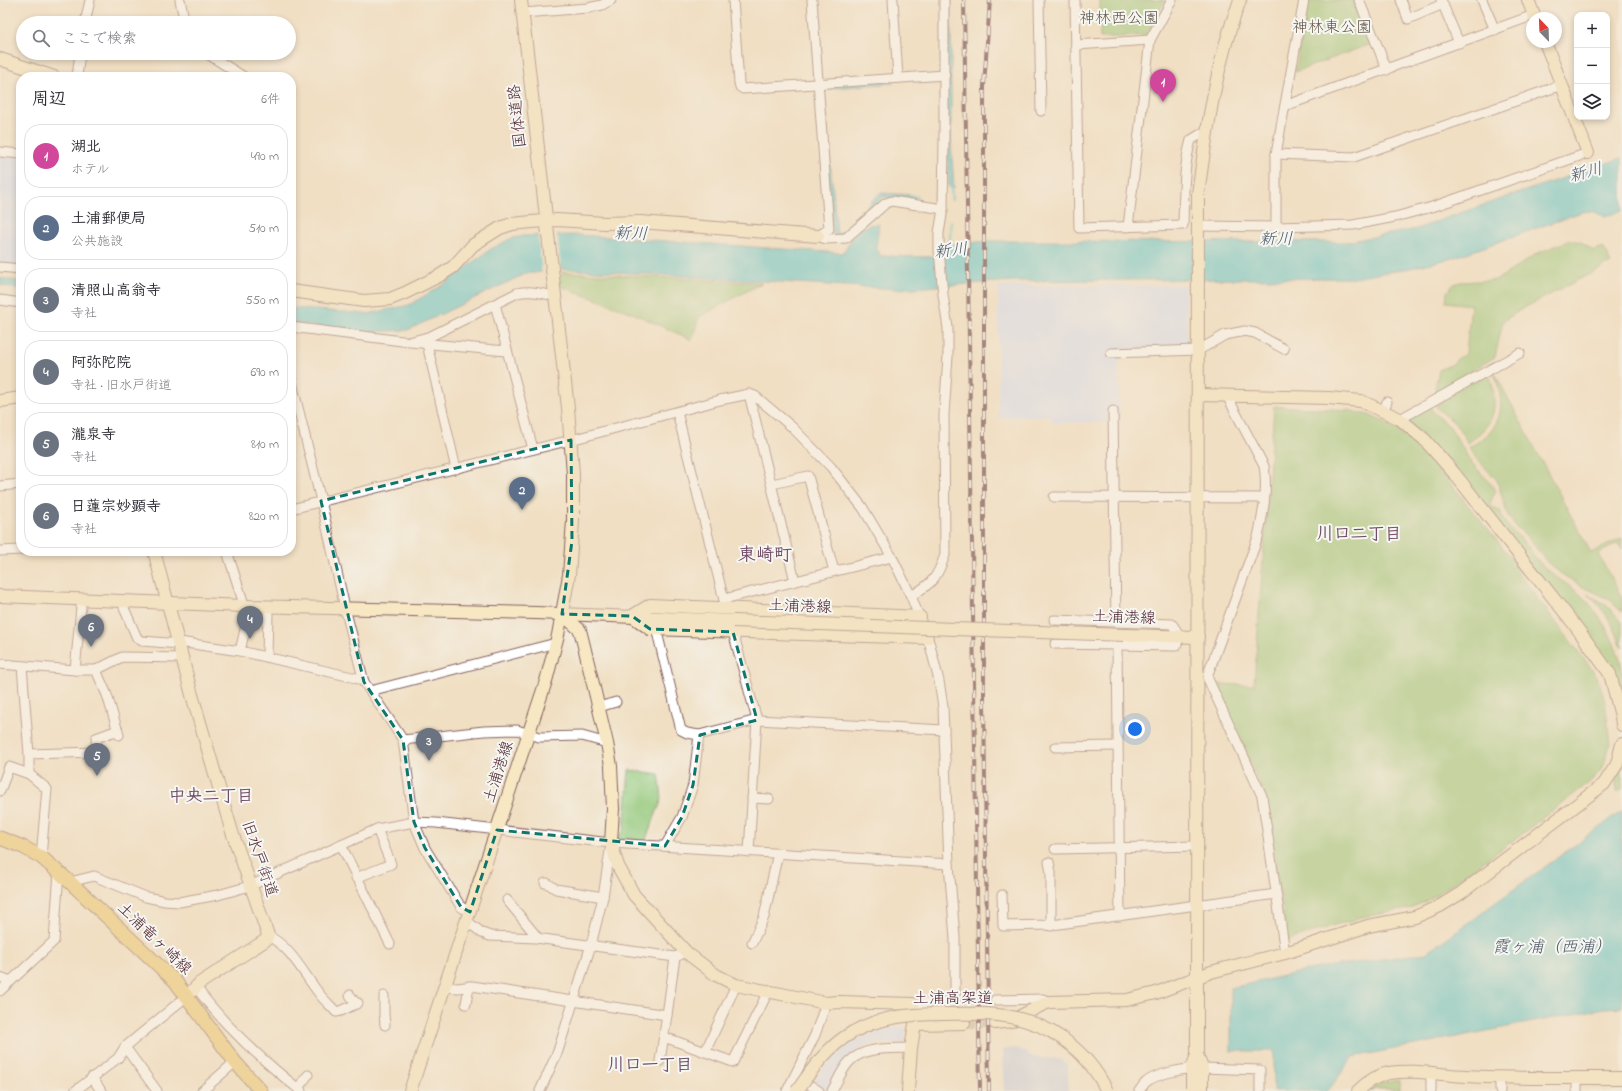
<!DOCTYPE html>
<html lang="ja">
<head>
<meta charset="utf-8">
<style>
  :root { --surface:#fff; --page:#f7f7f7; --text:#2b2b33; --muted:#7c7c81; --line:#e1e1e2; --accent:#ea580c }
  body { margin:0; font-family:"Indie Flower","Klee One",sans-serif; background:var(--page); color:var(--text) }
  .controls { position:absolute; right:12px; top:12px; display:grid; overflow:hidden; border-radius:8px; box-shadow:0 2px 6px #0003 }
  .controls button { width:36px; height:36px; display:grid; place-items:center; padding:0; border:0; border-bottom:1px solid var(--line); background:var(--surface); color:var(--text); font:20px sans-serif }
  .compass { position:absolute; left:1526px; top:12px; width:36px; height:36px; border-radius:50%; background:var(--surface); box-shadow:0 2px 6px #0003; rotate:337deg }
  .you { position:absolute; left:1135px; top:729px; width:14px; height:14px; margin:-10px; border:3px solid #fff; border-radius:50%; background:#1a73e8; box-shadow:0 0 0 6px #1a73e833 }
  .badge { display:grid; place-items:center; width:26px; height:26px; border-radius:50%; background:var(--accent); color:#fff; font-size:13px; font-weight:700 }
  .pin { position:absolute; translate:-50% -33px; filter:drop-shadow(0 1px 2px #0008) }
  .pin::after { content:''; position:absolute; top:21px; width:14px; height:12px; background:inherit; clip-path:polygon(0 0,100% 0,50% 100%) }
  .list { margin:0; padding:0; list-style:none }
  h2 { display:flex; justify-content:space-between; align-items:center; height:52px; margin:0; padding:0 16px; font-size:17px }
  h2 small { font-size:13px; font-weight:400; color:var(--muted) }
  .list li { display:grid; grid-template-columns:26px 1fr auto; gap:12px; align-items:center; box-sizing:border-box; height:64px; margin:0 8px 8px; padding:0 8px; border:1px solid var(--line); border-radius:16px }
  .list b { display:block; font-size:15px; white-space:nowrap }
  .list p { margin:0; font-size:13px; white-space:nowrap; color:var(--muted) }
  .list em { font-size:13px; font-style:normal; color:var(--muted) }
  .icon { flex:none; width:22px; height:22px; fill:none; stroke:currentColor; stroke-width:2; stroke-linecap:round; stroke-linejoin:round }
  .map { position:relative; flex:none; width:1622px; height:1091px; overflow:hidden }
  .search { position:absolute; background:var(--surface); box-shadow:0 2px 6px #0003; left:16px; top:16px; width:280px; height:44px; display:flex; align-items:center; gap:10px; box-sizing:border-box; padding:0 14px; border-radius:22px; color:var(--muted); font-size:15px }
  .panel { position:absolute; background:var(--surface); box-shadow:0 2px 6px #0003; left:16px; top:72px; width:280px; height:484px; border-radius:16px }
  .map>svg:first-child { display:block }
  .built { fill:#cedafa }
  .industrial { fill:#b9c4de }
  .green { fill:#94c879; stroke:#6f7452 }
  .water { fill:#59c6cf; stroke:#52727d }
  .pier { fill:#f0dfc2 }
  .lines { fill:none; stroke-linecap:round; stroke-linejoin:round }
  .stream { stroke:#59c6cf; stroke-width:2.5 }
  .secondary-tunnel { stroke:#cfb9a4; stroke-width:12; stroke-dasharray:12 6; stroke-linecap:butt }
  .street-casing { stroke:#846260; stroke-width:11 }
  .secondary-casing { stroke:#846260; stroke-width:14 }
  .primary-casing { stroke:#846260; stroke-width:15 }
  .street { stroke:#fff; stroke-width:9 }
  .secondary { stroke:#f7e8c3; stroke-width:12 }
  .primary { stroke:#ebc669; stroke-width:13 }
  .rail-casing { stroke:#4a1f2b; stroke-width:4 }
  .rail { stroke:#f6f6f2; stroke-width:2.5; stroke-dasharray:8; stroke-linecap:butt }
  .secondary-bridge-casing { stroke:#846260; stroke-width:14; stroke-linecap:butt }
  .secondary-bridge { stroke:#f7e8c3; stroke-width:12 }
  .marked { fill:none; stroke:#0f766e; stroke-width:3; stroke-dasharray:8 5; stroke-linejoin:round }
  .labels { text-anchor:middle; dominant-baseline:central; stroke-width:4; stroke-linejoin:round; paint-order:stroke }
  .park-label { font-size:16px; fill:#605242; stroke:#f6f6f2 }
  .street-label { font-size:16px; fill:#4a1f2b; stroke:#f6f6f2 }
  .water-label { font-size:17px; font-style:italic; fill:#4f5964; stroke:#f6f6f2 }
  .neighbourhood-label { font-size:17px; font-weight:bold; fill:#704c65; stroke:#f6f6f2 }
  .quarter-label { font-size:18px; font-weight:bold; fill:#704c65; stroke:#f6f6f2 }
</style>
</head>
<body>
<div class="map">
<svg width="1622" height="1091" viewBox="0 0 1622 1091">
  <rect width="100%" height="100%" fill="#f6f6f2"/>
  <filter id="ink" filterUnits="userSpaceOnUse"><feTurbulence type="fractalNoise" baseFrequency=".025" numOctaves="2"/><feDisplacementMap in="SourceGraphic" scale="8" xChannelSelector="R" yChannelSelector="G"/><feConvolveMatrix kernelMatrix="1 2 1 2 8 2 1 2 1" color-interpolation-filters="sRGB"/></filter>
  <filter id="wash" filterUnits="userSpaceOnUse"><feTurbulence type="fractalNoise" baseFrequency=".012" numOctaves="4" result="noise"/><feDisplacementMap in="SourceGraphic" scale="16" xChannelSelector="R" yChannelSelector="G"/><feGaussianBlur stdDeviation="0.9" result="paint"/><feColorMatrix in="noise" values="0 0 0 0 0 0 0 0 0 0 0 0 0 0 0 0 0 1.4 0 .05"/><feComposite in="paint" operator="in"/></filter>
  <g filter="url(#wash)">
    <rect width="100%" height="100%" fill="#f0dfc2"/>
    <g class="built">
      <polygon points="0,152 21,154 21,266 0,263"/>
      <polygon points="1185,285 1188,352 1119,355 1119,422 1052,423 1052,415 998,418 998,286"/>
      <polygon points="892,1027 906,1027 905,1043 872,1044 856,1051 848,1057 827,1091 807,1091 825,1066 843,1049 856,1039"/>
    </g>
    <polygon class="industrial" points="1018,1048 1033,1057 1061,1059 1068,1064 1068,1091 1004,1091 1003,1049"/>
    <g class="green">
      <polygon points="1100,0 1165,0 1147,35 1100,38"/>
      <polygon points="1309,0 1354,0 1371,44 1295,72"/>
      <polygon points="1570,240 1581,242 1594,251 1603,247 1611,263 1522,309 1503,321 1495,357 1442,388 1437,390 1435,389 1439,370 1453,364 1458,358 1466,354 1471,305 1446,302 1447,292 1452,285 1460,282 1497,280 1536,254"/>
      <polygon points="563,272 762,283 699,317 692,340 628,311 557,285"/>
      <path d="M1493 370 1591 553 1622 538V550L1618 543 1598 554 1622 598V612L1607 598 1581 586 1560 573 1548 563 1526 535 1515 526 1508 516 1497 480 1476 458 1469 447C1505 429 1506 404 1493 370Z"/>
      <path d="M1489 372C1498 407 1498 421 1468 443L1456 424 1438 409 1434 402Z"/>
      <path d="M1429 405 1433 412 1450 427 1471 462 1491 484 1495 491 1489 506 1500 510C1504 527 1512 529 1523 541 1530 549 1536 560 1544 567 1554 577 1566 583 1576 591 1597 607 1618 644 1622 670 1622 681 1622 693 1622 704L1613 672 1403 419Z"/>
      <polygon points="1274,406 1348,410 1369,415 1391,425 1425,452 1511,558 1515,569 1597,676 1605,702 1610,744 1606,758 1600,771 1590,782 1503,848 1427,901 1408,909 1357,918 1350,922 1338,924 1287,941 1265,796 1215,684 1254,685"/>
      <path d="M1587 594 1605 604 1622 622V647C1615 628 1604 607 1587 594Z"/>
      <polygon points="1622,758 1622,789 1617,792 1615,774"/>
      <polygon points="629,770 659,774 662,799 645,841 615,839 624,831"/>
      <polygon points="1400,1080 1400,1089 1374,1089 1373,1091 1369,1091 1380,1084"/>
    </g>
    <g class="water">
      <polygon points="946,0 951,0 951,142 954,188 949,187 947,142"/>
      <polygon points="893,79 893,83 823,89 837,234 841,233 880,193 913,195 913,199 883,197 844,235 833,237 819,86"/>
      <path d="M1622 158V211L1605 216 1590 211 1582 212 1453 258 1410 268 1354 278 1011 281 897 289 564 269 525 274 408 330 368 332 291 323V308L368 314 409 305 441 286 491 249 510 239 523 236 577 235 843 253C851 239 861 223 879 224L876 247 880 256 938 257 948 245 989 241 1345 242 1417 229 1454 215Z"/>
      <polygon points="0,278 21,282 21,289 0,285"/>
      <polygon points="1622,811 1622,1007 1605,1008 1353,1057 1328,1091 1274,1091 1274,1051 1231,1051 1231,988 1318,968 1426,953"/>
    </g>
    <polygon class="pier" points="557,233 561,271 542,274 538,234"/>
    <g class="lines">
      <g class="stream">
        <polyline points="951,184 952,200"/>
        <polyline points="911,196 917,197"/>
        <polyline points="949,248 951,221"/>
      </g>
    </g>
  </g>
  <g filter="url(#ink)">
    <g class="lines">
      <polyline class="secondary-tunnel" points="964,1023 995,1023"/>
      <defs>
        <g id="street">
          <polyline points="180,0 185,23"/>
          <polyline points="733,0 739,83 740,87 743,89 945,75"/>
          <polyline points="812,0 829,229 818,236"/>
          <polyline points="893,0 898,78"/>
          <polyline points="1039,0 1041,111"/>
          <path d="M1075 0 1079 228 1183 225C1184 196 1183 168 1191 140L1206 131"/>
          <polyline points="1359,0 1387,70"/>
          <polyline points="1401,0 1408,19 1443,4"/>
          <polyline points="1441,0 1459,43"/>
          <polyline points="1482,0 1495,30"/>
          <polyline points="523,13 588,8 602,5 611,0"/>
          <polyline points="85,23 90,0"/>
          <polyline points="1076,45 1150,40"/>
          <polyline points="206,53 244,77"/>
          <polyline points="77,77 80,53"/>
          <polyline points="1285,106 1534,15"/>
          <polyline points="0,152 21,154"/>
          <polyline points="1276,154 1354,157 1562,85"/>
          <polyline points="1199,226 1276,227 1353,225 1395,217 1432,207 1588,153"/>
          <polyline points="1128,227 1150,40 1172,0"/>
          <polyline points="1276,227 1276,154 1304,0"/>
          <polyline points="818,236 826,239 846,238 886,203 892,201 943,209"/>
          <polyline points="0,267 21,269"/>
          <polyline points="0,300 21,303"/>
          <polyline points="495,304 533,449"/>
          <polyline points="291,327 410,342 506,351"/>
          <path d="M413 341 431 336 517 293C530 290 541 293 554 296"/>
          <polyline points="427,344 456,469"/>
          <polyline points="1111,353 1199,350 1225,335 1245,331 1255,333 1284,349"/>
          <polyline points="291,379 321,501 345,608 364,682 403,740 484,731 517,730 539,737 582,736 607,743"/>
          <polyline points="749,394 795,581"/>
          <polyline points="1113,411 1116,622"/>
          <polyline points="1383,411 1387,402"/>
          <polyline points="677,412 726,608"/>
          <polyline points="1400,419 1520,353"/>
          <polyline points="772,484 808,476 834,571"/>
          <polyline points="0,486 21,484"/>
          <polyline points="1054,497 1263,498"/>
          <polyline points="291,509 571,440 720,400 749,394 755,396 792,427 831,467 863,508 892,557 911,596 930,645 939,681 943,707 949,864 955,938 955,1002 913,1004"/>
          <polyline points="0,551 21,550"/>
          <polyline points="227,551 248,617 240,651"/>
          <path d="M911 596C933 583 937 578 945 555L944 415 948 356V328L943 295 939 250V233L943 209 944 142V0"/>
          <polyline points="724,599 892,557"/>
          <polyline points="124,608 137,638 142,641 180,644"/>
          <polyline points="1054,620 1172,624 1180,636 1176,646 1055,644"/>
          <polyline points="657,632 679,722 681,730 687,733 699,735 757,720 944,730"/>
          <polyline points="733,632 757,720 749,852"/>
          <polyline points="179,642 240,651 356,678 364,682"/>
          <polyline points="1117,645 1120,916"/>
          <polyline points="267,657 268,613"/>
          <polyline points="0,664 75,670 96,670 122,657 183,658"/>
          <polyline points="22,666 29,754 29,774 47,789 41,857"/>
          <polyline points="75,670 81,607"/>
          <polyline points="96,670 107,695 119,735"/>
          <path d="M1208 674 1258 537C1263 514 1268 489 1264 466L1227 396"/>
          <polyline points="1208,679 1262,796 1285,953"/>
          <polyline points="370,691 556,643"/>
          <polyline points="599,707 616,702"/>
          <polyline points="403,740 414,822 425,848 461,907 470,912"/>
          <polyline points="1055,747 1117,746"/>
          <polyline points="29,754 97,752 96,738 118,730"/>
          <polyline points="0,791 9,767 29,774"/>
          <polyline points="752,798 769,799"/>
          <polyline points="341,845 390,944"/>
          <polyline points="665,846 682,817 693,785 699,735"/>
          <polyline points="1055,849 1198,846"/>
          <polyline points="1049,862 1051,873 1051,926"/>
          <polyline points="356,878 391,864 377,829"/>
          <polyline points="70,882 94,876 146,897 165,901 179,902 218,895 250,886 377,829 414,822 436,823 611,843 949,864"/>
          <polyline points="545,883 547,883 556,889 603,897"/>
          <polyline points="1002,895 1003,926 1052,925 1276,894"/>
          <polyline points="507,900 538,938"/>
          <polyline points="467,921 482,933 490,936 536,938 675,957 680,955"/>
          <path d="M268 936C291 946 306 978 321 996 326 1002 332 1007 336 1012L341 1011 358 1003"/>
          <polyline points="752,943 764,917 778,853"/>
          <polyline points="0,977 11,981"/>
          <path d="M196 987C225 1027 262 1060 301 1091"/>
          <polyline points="444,987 458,988 472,986 667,1015 675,957"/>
          <polyline points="0,991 54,941 59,872"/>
          <polyline points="350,995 356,1004"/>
          <polyline points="384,996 384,1014 385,1025"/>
          <polyline points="995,1000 1043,999 1049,1002"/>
          <polyline points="466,1004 469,986"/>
          <polyline points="664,1037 733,1062 768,992"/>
          <polyline points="125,1047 157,1091"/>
          <polyline points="705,1052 736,985"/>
          <polyline points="660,1061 667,1015"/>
          <polyline points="92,1077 101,1091"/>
          <polyline points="799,1078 819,1091"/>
          <polyline points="298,1088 308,1075"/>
          <polyline points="75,1091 118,1058 125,1047 187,996"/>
          <polyline points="202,1091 235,1062"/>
          <polyline points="540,1091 558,1051 591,945 603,897 611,844"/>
          <polyline points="787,1091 815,1035 826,1003"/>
          <path d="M832 1091C837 1082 842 1069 850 1061 866 1046 891 1049 911 1048"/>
          <path d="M1139 1091C1141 1089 1143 1085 1145 1083 1156 1073 1187 1068 1202 1068L1260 1070V1091"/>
          <polyline points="1431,1091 1431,1072"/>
          <polyline points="1500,1091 1500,1077"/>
          <polyline points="1577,1091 1577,1078"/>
        </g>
        <g id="secondary">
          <polyline points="1528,0 1535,18"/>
          <polyline points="1545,42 1588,153"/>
          <polyline points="0,59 54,77"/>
          <polyline points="291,291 364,301 390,299 405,293 439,276 453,267 473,245 500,228 512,224 532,222 557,220 605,223 640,222 818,236"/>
          <polyline points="1199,395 1329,398 1361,401 1400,419 1424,439 1454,473 1574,624 1610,674 1621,716 1622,725"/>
          <polyline points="0,401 21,398"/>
          <polyline points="154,551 192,695 232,832 268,935 266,940 200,983 187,996"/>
          <polyline points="0,596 244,606 536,613 733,621"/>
          <polyline points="562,614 580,630 584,646 607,743 611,766 613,809 611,843 618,866 634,895 687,953 716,975 736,985 826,1003 838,1002 913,1004 915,1024 964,1023"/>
          <polyline points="632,616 650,629 927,638"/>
          <polyline points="632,616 650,605 920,617"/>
          <polyline points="1124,635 1198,637"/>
          <polyline points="995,1023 1011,1021 1042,1005 1049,1002 1127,1000 1156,993 1211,972 1285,953 1368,926 1415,917 1440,906 1461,893 1604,784 1617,764 1622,744"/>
          <polyline points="410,1091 546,681 558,635 569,575 573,521 573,474 568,408 521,0"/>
          <polyline points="908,1091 911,1048 915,1024"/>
          <polyline points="1192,1091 1192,1068 1197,1055"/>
          <path d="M1202 1091V1068L1197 1055V992L1198 194C1207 128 1216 63 1240 0"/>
          <path d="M1358 1091C1367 1082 1377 1075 1389 1073 1415 1069 1440 1075 1466 1076 1518 1079 1570 1078 1622 1078"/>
        </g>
        <polyline id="primary" points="0,838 23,847 41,857 70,882 175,981 235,1062 261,1091"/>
      </defs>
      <use href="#street" class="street-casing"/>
      <use href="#secondary" class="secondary-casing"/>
      <use href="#primary" class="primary-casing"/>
      <use href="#street" class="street"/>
      <use href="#secondary" class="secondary"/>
      <use href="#primary" class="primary"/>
      <defs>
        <g id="rail">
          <polyline points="964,0 980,1091"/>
          <polyline points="989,1091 984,701 984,86 990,0"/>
        </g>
      </defs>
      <use href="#rail" class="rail-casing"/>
      <use href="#rail" class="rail"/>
      <defs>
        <g id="secondary-bridge">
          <polyline points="733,621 1124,635"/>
          <path d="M797 1091C812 1069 829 1045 853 1032 881 1016 912 1014 944 1014 962 1014 980 1013 998 1015 1046 1020 1086 1048 1107 1091"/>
        </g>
      </defs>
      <use href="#secondary-bridge" class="secondary-bridge-casing"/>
      <use href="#secondary-bridge" class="secondary-bridge"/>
    </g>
  </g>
  <path d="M0 0H1622V1091H0ZM571 440 572 541 562 614 632 616 650 629 733 632 757 720 700 735 693 785 682 817 665 846 497 830 470 912 461 907 425 848 414 822 403 740 364 682 321 501Z" fill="#f0dfc2" fill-opacity=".55" fill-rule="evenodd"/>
  <path class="marked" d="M571 440 572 541 562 614 632 616 650 629 733 632 757 720 700 735 693 785 682 817 665 846 497 830 470 912 461 907 425 848 414 822 403 740 364 682 321 501Z"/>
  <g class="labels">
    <g class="park-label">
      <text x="1119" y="19">神林西公園</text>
      <text x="1332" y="28">神林東公園</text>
    </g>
    <g class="street-label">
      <text transform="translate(518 116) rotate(-96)">国体道路</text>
      <text transform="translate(800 607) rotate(2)">土浦港線</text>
      <text transform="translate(1124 618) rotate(2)">土浦港線</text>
      <text transform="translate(499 772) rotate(-72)">土浦港線</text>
      <text transform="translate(259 859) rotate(71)">旧水戸街道</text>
      <text transform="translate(154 939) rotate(44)">土浦竜ヶ崎線</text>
      <text x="953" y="999">土浦高架道</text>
    </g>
    <g class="water-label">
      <text transform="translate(1586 173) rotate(-14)">新川</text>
      <text transform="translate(631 234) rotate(2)">新川</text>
      <text x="1276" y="239">新川</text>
      <text transform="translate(951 251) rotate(-6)">新川</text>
      <text x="1552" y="947">霞ヶ浦（西浦）</text>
    </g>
    <g class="neighbourhood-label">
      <text x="1359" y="534">川口二丁目</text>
      <text x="211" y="796">中央二丁目</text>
      <text x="650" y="1065">川口一丁目</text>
    </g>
    <g class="quarter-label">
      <text x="765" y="556">東崎町</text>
    </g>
  </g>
</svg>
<div class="controls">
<button>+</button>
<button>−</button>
<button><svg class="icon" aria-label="layers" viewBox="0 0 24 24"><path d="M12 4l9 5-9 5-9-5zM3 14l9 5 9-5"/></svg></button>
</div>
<svg class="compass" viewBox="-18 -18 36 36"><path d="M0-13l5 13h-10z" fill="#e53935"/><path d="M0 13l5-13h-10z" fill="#7c7c81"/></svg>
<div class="you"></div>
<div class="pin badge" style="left:1163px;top:102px;background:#d1479c">1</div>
<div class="pin badge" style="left:522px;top:510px;background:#5c6f8a">2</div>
<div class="pin badge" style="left:429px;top:761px;background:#6b7280">3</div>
<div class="pin badge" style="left:250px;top:639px;background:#6b7280">4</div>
<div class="pin badge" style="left:97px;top:776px;background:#6b7280">5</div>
<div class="pin badge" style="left:91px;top:647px;background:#6b7280">6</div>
<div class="search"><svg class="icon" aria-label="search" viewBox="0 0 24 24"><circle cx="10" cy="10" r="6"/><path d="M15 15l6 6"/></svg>ここで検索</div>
<section class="panel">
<h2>周辺<small>6件</small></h2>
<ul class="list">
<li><span class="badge" style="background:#d1479c">1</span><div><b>湖北</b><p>ホテル</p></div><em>490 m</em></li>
<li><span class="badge" style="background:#5c6f8a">2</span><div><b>土浦郵便局</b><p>公共施設</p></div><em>510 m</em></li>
<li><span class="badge" style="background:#6b7280">3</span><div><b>清照山高翁寺</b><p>寺社</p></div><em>550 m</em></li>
<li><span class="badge" style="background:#6b7280">4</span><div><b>阿弥陀院</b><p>寺社 · 旧水戸街道</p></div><em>690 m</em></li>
<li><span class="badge" style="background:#6b7280">5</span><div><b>瀧泉寺</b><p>寺社</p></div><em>810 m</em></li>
<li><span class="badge" style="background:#6b7280">6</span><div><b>日蓮宗妙顕寺</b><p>寺社</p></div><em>820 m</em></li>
</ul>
</section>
</div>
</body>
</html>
